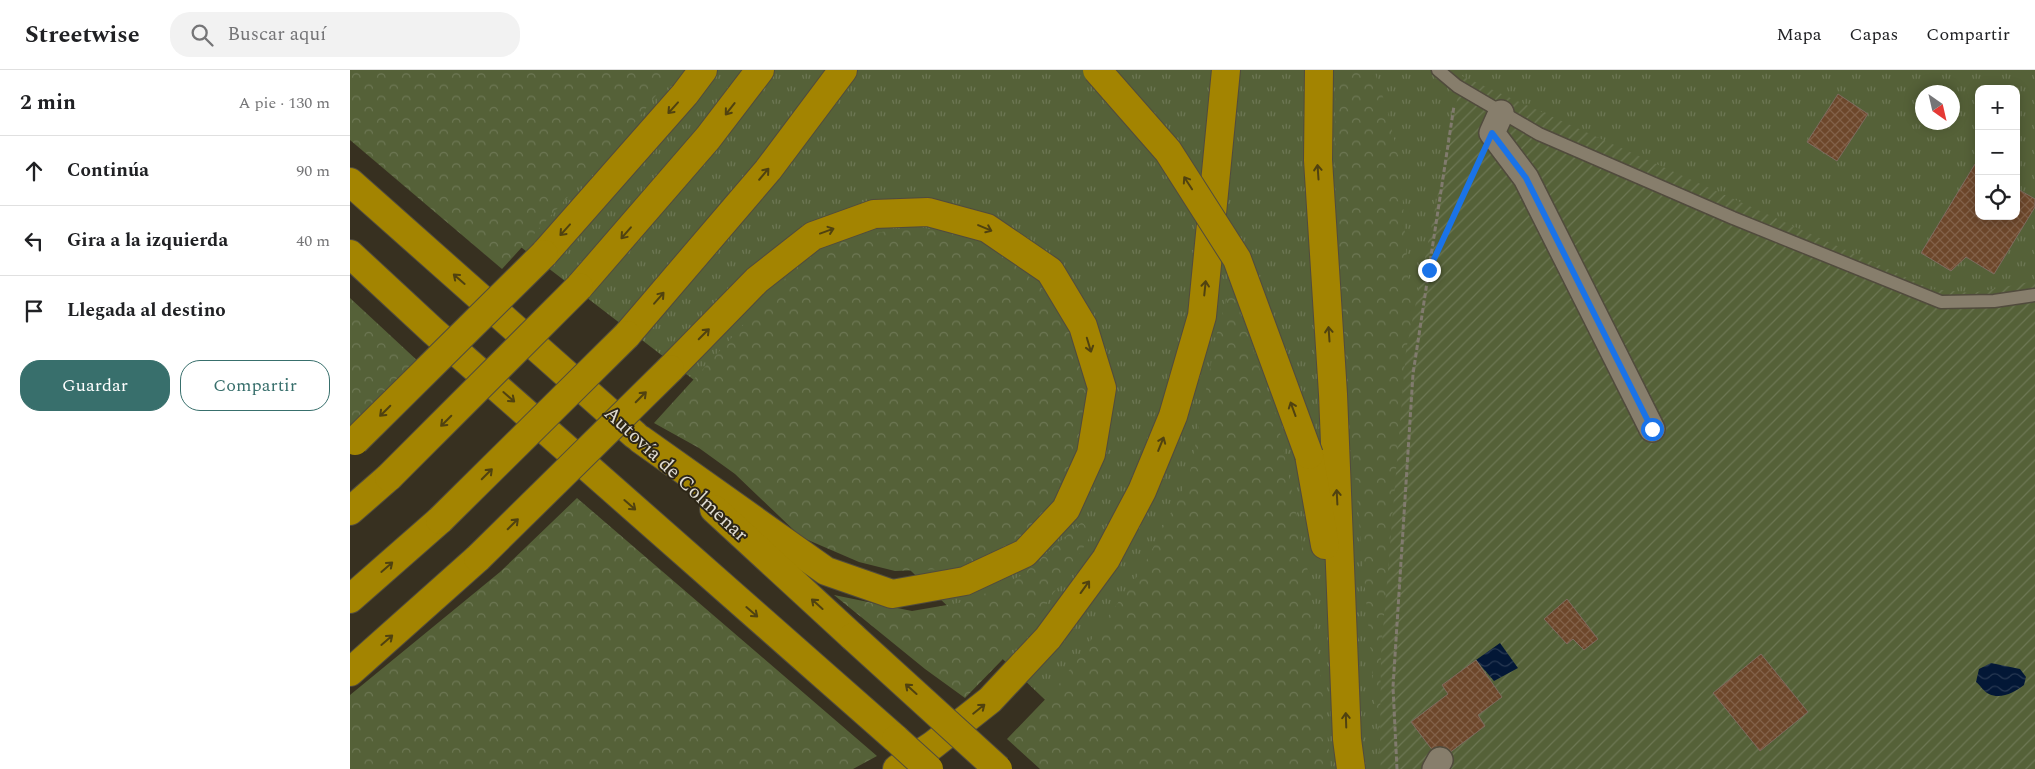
<!DOCTYPE html>
<html lang="es">
<head>
<meta charset="utf-8">
<style>
  :root { --surface:#fff; --page:#f2f2f2; --text:#202124; --muted:#757577; --line:#e0e0e0; --accent:#386f6c }
  body { margin:0; font-family:Spectral,serif; background:var(--page); color:var(--text) }
  .controls { position:absolute; right:15px; top:15px; display:grid; overflow:hidden; border-radius:10px; box-shadow:0 2px 12px #0003 }
  .controls button { width:45px; height:45px; display:grid; place-items:center; padding:0; border:0; border-bottom:1px solid var(--line); background:var(--surface); color:var(--text); font:25px sans-serif }
  .compass { position:absolute; left:1565px; top:15px; width:45px; height:45px; border-radius:50%; background:var(--surface); box-shadow:0 2px 12px #0003; rotate:146deg }
  .stop { position:absolute; width:15px; height:15px; margin:-11px; border:4px solid #1a73e8; border-radius:50%; background:#fff }
  .stop.end { background:#1a73e8; border-color:#fff; box-shadow:0 1px 5px #0008 }
  .list { margin:0; padding:0; list-style:none }
  h2 { display:flex; justify-content:space-between; align-items:center; height:65px; margin:0; padding:0 20px; font-size:21px }
  h2 small { font-size:16px; font-weight:400; color:var(--muted) }
  .list li { display:grid; grid-template-columns:32px 1fr auto; gap:15px; align-items:center; box-sizing:border-box; height:70px; padding:0 20px; border-top:1px solid var(--line) }
  .list b { display:block; font-size:19px; white-space:nowrap }
  .list em { font-size:16px; font-style:normal; color:var(--muted) }
  .actions { display:flex; gap:10px; padding:15px 20px }
  .actions a { flex:1; padding:11px 0; border:1px solid var(--accent); border-radius:20px; text-align:center; font-size:18px; color:var(--accent) }
  .actions .main { background:var(--accent); color:#fff }
  .icon { flex:none; width:28px; height:28px; fill:none; stroke:currentColor; stroke-width:2; stroke-linecap:round; stroke-linejoin:round }
  .map { position:relative; flex:none; width:1685px; height:699px; overflow:hidden }
  header { display:flex; align-items:center; gap:30px; box-sizing:border-box; height:70px; padding:0 25px; background:var(--surface); border-bottom:1px solid var(--line) }
  header strong { font-size:24px }
  nav { display:flex; gap:28px; margin-inline-start:auto; font-size:18px }
  .search { width:350px; height:45px; background:var(--page); display:flex; align-items:center; gap:12px; box-sizing:border-box; padding:0 18px; border-radius:20px; color:var(--muted); font-size:19px }
  main { display:flex }
  aside { flex:1; background:var(--surface) }
  .map>svg:first-child { display:block }
  .grass { fill:url(#grass-tufts); fill-rule:evenodd }
  .forest { fill:url(#forest-crowns) }
  .garden { fill:url(#garden-furrows) }
  .water { fill:url(#water-waves) }
  .building { fill:url(#building-cross-hatch); stroke:#7d6c60 }
  .lines { fill:none; stroke-linecap:round; stroke-linejoin:round }
  .service-casing { stroke:#514b3d; stroke-width:15 }
  .minor-casing { stroke:#514b3d; stroke-width:28 }
  .motorway-casing { stroke:#514b3d; stroke-width:30 }
  .path { stroke:#817b6e; stroke-width:3; stroke-dasharray:5 2.5; stroke-linecap:butt }
  .service { stroke:#877e6c; stroke-width:12 }
  .minor { stroke:#877e6c; stroke-width:25 }
  .motorway { stroke:#a38401; stroke-width:28 }
  .motorway-bridge-casing { stroke:#514b3d; stroke-width:30; stroke-linecap:butt }
  .motorway-bridge { stroke:#a38401; stroke-width:28 }
  .oneway { stroke:#504210 }
  .route { stroke:#1a73e8; stroke-width:6 }
  .labels { text-anchor:middle; dominant-baseline:central; stroke-width:4; stroke-linejoin:round; paint-order:stroke }
  .street-label { font-size:20px; fill:#e0dcd2; stroke:#2d2617 }
</style>
</head>
<body>
<header>
<strong>Streetwise</strong>
<div class="search"><svg class="icon" aria-label="search" viewBox="0 0 24 24"><circle cx="10" cy="10" r="6"/><path d="M15 15l6 6"/></svg>Buscar aquí</div>
<nav><a>Mapa</a><a>Capas</a><a>Compartir</a></nav>
</header>
<main>
<aside>
<h2>2 min<small>A pie · 130 m</small></h2>
<ul class="list">
<li><svg class="icon" aria-label="ahead" viewBox="0 0 24 24"><path d="M12 20V5M6 11l6-6 6 6"/></svg><div><b>Continúa</b></div><em>90 m</em></li>
<li><svg class="icon" aria-label="left" viewBox="0 0 24 24"><path d="M17 20v-9H6M10 6l-5 5 5 5"/></svg><div><b>Gira a la izquierda</b></div><em>40 m</em></li>
<li><svg class="icon" aria-label="arrive" viewBox="0 0 24 24"><path d="M6 21V4h12l-3 4 3 4H6"/></svg><div><b>Llegada al destino</b></div></li>
</ul>
<div class="actions"><a class="main">Guardar</a><a>Compartir</a></div>
</aside>
<div class="map">
<svg width="1685" height="699" viewBox="0 0 1685 699">
  <defs>
    <pattern id="grass-tufts" width="24" height="20" patternUnits="userSpaceOnUse" patternTransform="scale(1.25)"><rect width="24" height="20" fill="#556138"/><path d="M3 7l-1-3M5 7V3M7 7l1-3M15 17l-1-3M17 17v-4M19 17l1-3" fill="none" stroke="#6d7754"/></pattern>
    <pattern id="forest-crowns" width="20" height="18" patternUnits="userSpaceOnUse" patternTransform="scale(1.25)"><rect width="20" height="18" fill="#556138"/><path d="M2 6a3 3 0 1 1 6 0M12 15a3 3 0 1 1 6 0" fill="none" stroke="#6d7754"/></pattern>
    <pattern id="garden-furrows" width="10" height="10" patternUnits="userSpaceOnUse" patternTransform="scale(1.25)"><rect width="10" height="10" fill="#556138"/><path d="M-1 1l2-2M0 10L10 0M9 11l2-2" fill="none" stroke="#6d7754"/></pattern>
    <pattern id="water-waves" width="16" height="10" patternUnits="userSpaceOnUse" patternTransform="scale(1.25)"><rect width="16" height="10" fill="#031736"/><path d="M0 5q4-4 8 0t8 0" fill="none" stroke="#273852"/></pattern>
    <pattern id="building-cross-hatch" width="8" height="8" patternUnits="userSpaceOnUse" patternTransform="scale(1.25)"><rect width="8" height="8" fill="#6d472b"/><path d="M0 0l8 8M0 8l8-8" fill="none" stroke="#826149"/></pattern>
  </defs>
  <rect width="100%" height="100%" fill="#373020"/>
  <path class="grass" d="M0 0H1685V699H767L434 379 0 46ZM1629 19H1666V146H1629ZM1572 22H1602V52H1572Z"/>
  <g class="forest">
    <polygon points="0,0 326,0 279,60 152,199 0,70"/>
    <polygon points="986,0 1024,0 1037,39 1050,94 1059,217 1064,244 1056,281 1031,585 1030,687 1005,405 987,243 984,121"/>
    <polygon points="566,156 641,173 693,219 724,267 737,327 725,389 701,433 671,470 631,493 595,499 545,501 509,492 451,467 385,404 349,378 304,353 454,188 497,168"/>
    <polygon points="881,216 928,352 960,512 981,699 690,699 657,669 707,617 791,501 839,407 868,258"/>
    <polygon points="0,228 70,293 0,357"/>
    <polygon points="227,428 527,686 503,699 0,699 0,625 150,502"/>
    <polygon points="732,452 742,463 716,507 652,590 615,628 575,599 484,525 562,541 620,531 672,505"/>
  </g>
  <polygon class="garden" points="1112,6 1582,219 1622,223 1685,211 1685,699 1031,699 1030,687 1031,585 1056,281"/>
  <g class="water">
    <polygon points="1150,573 1168,598 1144,611 1126,590"/>
    <path d="M1641 593 1670 599 1676 607 1674 615C1665 622 1651 630 1639 624 1634 622 1630 615 1626 612L1629 599Z"/>
  </g>
  <g class="building">
    <polygon points="1488,24 1518,44 1487,91 1457,72"/>
    <polygon points="1625,94 1629,96 1629,146 1666,146 1666,118 1685,129 1685,137 1644,204 1616,187 1601,201 1571,183"/>
    <polygon points="1217,529 1248,569 1234,580 1223,569 1217,574 1194,549"/>
    <polygon points="1411,584 1458,642 1410,681 1363,623"/>
    <polygon points="1126,590 1152,627 1128,645 1135,656 1090,690 1061,652 1098,624 1092,615"/>
  </g>
  <g class="lines">
    <defs>
      <polyline id="service" points="1088,0 1107,16 1189,64 1383,148 1591,232 1644,231 1685,225"/>
      <g id="minor">
        <polyline points="1151,43 1142,63 1176,108 1302,359"/>
        <polyline points="1085,699 1090,690"/>
      </g>
      <g id="motorway">
        <polyline points="969,0 968,90 983,324 997,669 1001,699"/>
        <polyline points="0,112 285,365"/>
        <polyline points="0,184 83,261 546,669"/>
        <polyline points="194,184 335,24 353,0"/>
        <polyline points="229,217 358,68 410,0"/>
        <polyline points="277,265 418,100 493,0"/>
        <polyline points="290,369 476,501 542,524 615,511 675,483 716,439 741,384 752,318 733,256 700,201 637,158 578,142 524,144 463,166 407,210 320,299"/>
        <polyline points="959,385 975,475"/>
        <polyline points="364,439 503,567"/>
        <polyline points="0,441 39,407"/>
        <polyline points="0,529 90,450"/>
        <polyline points="0,602 128,488"/>
        <polyline points="547,699 583,675 640,630 698,568 756,489 792,421 823,346 852,246 876,0"/>
      </g>
    </defs>
    <use href="#service" class="service-casing"/>
    <use href="#minor" class="minor-casing"/>
    <use href="#motorway" class="motorway-casing"/>
    <g class="path">
      <polyline points="1080,196 1130,88"/>
      <polyline points="1047,699 1043,617 1063,304 1104,36"/>
    </g>
    <use href="#service" class="service"/>
    <use href="#minor" class="minor"/>
    <use href="#motorway" class="motorway"/>
    <defs>
      <g id="motorway-bridge">
        <polyline points="747,0 818,81 887,189 959,385"/>
        <polyline points="5,371 194,184"/>
        <polyline points="39,407 229,217"/>
        <polyline points="90,450 277,265"/>
        <polyline points="128,488 320,299"/>
        <polyline points="503,567 648,699"/>
        <polyline points="546,669 579,699"/>
      </g>
    </defs>
    <use href="#motorway-bridge" class="motorway-bridge-casing"/>
    <use href="#motorway-bridge" class="motorway-bridge"/>
  </g>
  <defs><path id="oneway-shaft" d="M-6 0H5M1.5-3L5.5 0L1.5 3" fill="none" stroke-width="1.6" stroke-linecap="round" stroke-linejoin="round" transform="scale(1.25)"/></defs>
  <g class="oneway">
    <use href="#oneway-shaft" transform="translate(323 38) rotate(132)"/>
    <use href="#oneway-shaft" transform="translate(380 39) rotate(128)"/>
    <use href="#oneway-shaft" transform="translate(968 102) rotate(-94)"/>
    <use href="#oneway-shaft" transform="translate(414 104) rotate(-50)"/>
    <use href="#oneway-shaft" transform="translate(838 113) rotate(-123)"/>
    <use href="#oneway-shaft" transform="translate(635 158) rotate(23)"/>
    <use href="#oneway-shaft" transform="translate(215 160) rotate(132)"/>
    <use href="#oneway-shaft" transform="translate(477 161) rotate(-20)"/>
    <use href="#oneway-shaft" transform="translate(276 163) rotate(131)"/>
    <use href="#oneway-shaft" transform="translate(109 209) rotate(-139)"/>
    <use href="#oneway-shaft" transform="translate(855 218) rotate(-84)"/>
    <use href="#oneway-shaft" transform="translate(309 228) rotate(-49)"/>
    <use href="#oneway-shaft" transform="translate(354 264) rotate(-45)"/>
    <use href="#oneway-shaft" transform="translate(979 264) rotate(-94)"/>
    <use href="#oneway-shaft" transform="translate(739 275) rotate(73)"/>
    <use href="#oneway-shaft" transform="translate(159 327) rotate(41)"/>
    <use href="#oneway-shaft" transform="translate(291 327) rotate(-45)"/>
    <use href="#oneway-shaft" transform="translate(943 339) rotate(-110)"/>
    <use href="#oneway-shaft" transform="translate(35 341) rotate(135)"/>
    <use href="#oneway-shaft" transform="translate(96 351) rotate(135)"/>
    <use href="#oneway-shaft" transform="translate(811 374) rotate(-68)"/>
    <use href="#oneway-shaft" transform="translate(137 404) rotate(-45)"/>
    <use href="#oneway-shaft" transform="translate(987 427) rotate(-93)"/>
    <use href="#oneway-shaft" transform="translate(280 435) rotate(41)"/>
    <use href="#oneway-shaft" transform="translate(163 454) rotate(-45)"/>
    <use href="#oneway-shaft" transform="translate(37 497) rotate(-41)"/>
    <use href="#oneway-shaft" transform="translate(735 517) rotate(-54)"/>
    <use href="#oneway-shaft" transform="translate(467 534) rotate(-138)"/>
    <use href="#oneway-shaft" transform="translate(402 542) rotate(41)"/>
    <use href="#oneway-shaft" transform="translate(37 570) rotate(-41)"/>
    <use href="#oneway-shaft" transform="translate(561 619) rotate(-138)"/>
    <use href="#oneway-shaft" transform="translate(629 639) rotate(-39)"/>
    <use href="#oneway-shaft" transform="translate(996 650) rotate(-92)"/>
  </g>
  <g class="lines">
    <polyline class="route" points="1079,200 1142,63 1176,108 1302,359"/>
  </g>
  <g class="labels">
    <g class="street-label">
      <text transform="translate(326 404) rotate(43)">Autovía de Colmenar</text>
    </g>
  </g>
</svg>
<div class="controls">
<button>+</button>
<button>−</button>
<button><svg class="icon" aria-label="locate" viewBox="0 0 24 24"><circle cx="12" cy="12" r="6"/><path d="M12 2v4M12 18v4M2 12h4M18 12h4"/></svg></button>
</div>
<svg class="compass" viewBox="-18 -18 36 36"><path d="M0-13l5 13h-10z" fill="#e53935"/><path d="M0 13l5-13h-10z" fill="#757577"/></svg>
<div class="stop" style="left:1302px;top:359px"></div>
<div class="stop end" style="left:1079px;top:200px"></div>
</div>
</main>
</body>
</html>
